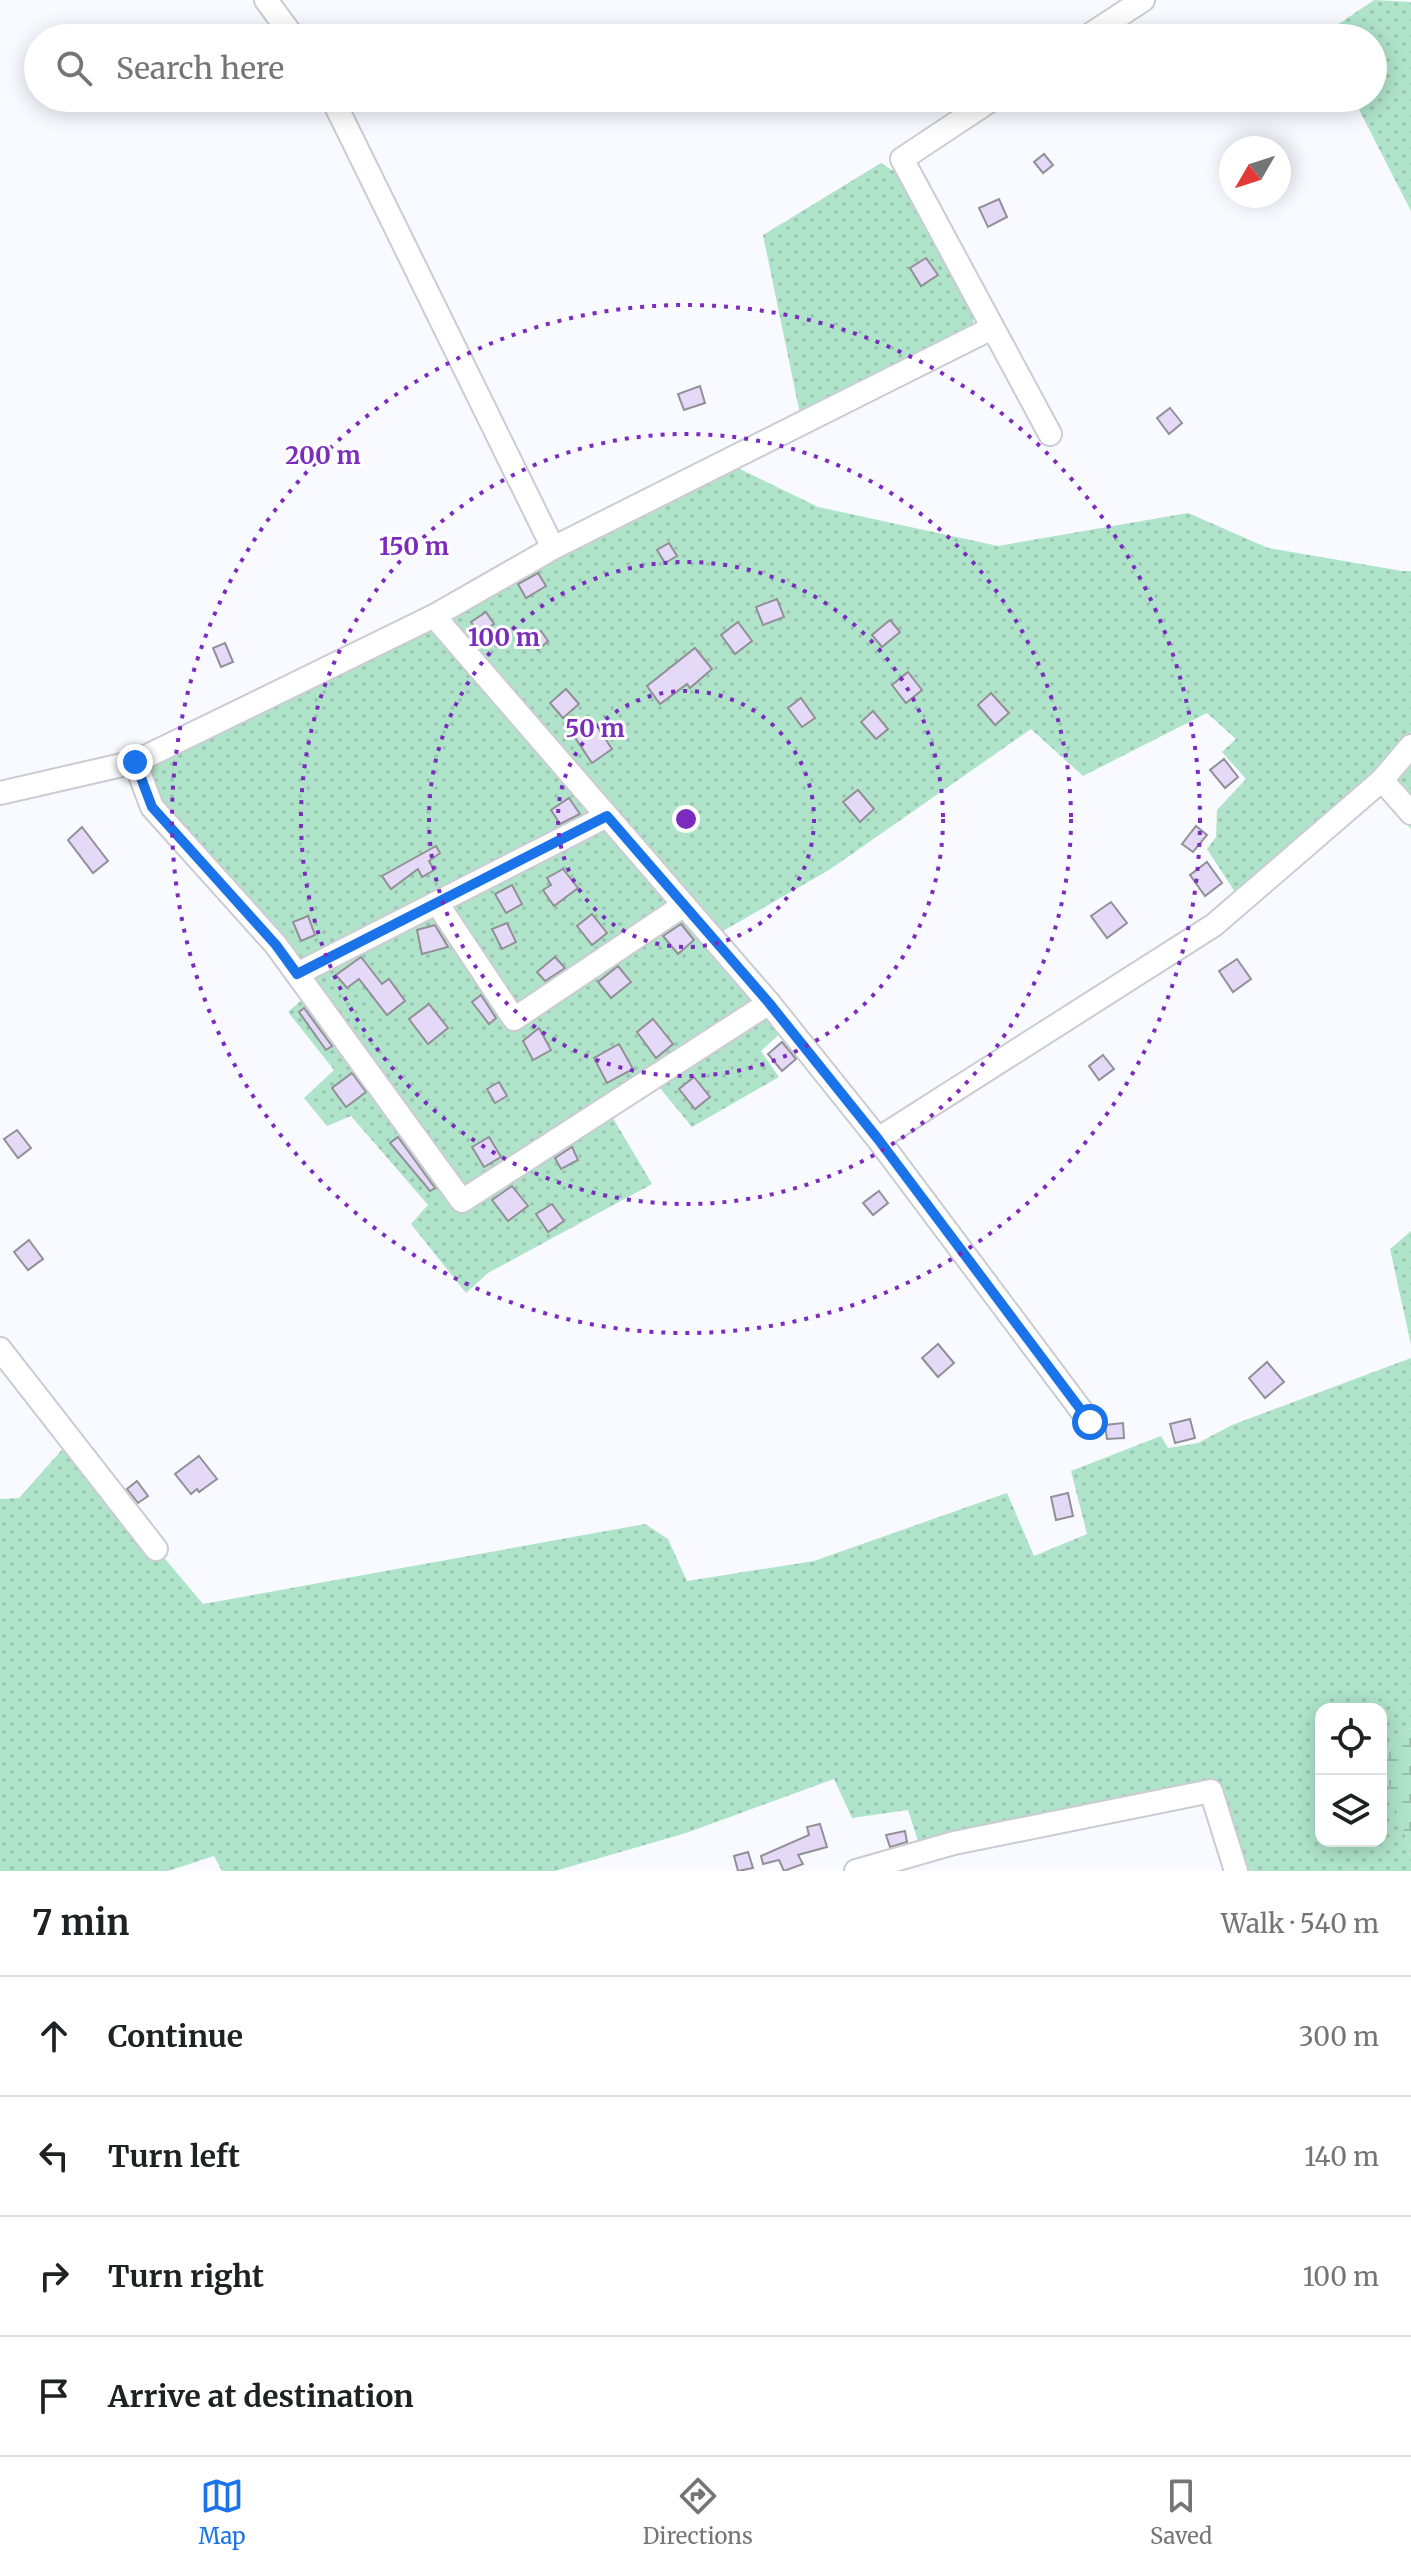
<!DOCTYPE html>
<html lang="en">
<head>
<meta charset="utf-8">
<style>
  :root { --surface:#fff; --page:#f6f6f6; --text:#202124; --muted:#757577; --line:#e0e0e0; --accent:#1a73e8 }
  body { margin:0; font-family:Merriweather,serif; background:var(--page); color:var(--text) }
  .controls { position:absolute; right:24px; bottom:24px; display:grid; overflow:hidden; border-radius:16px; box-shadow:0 4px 20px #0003 }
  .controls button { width:72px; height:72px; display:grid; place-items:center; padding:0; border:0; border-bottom:2px solid var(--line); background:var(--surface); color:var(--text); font:40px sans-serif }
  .compass { position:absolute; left:1219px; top:136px; width:72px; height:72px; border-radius:50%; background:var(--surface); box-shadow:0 4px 20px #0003; rotate:231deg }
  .stop { position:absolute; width:24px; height:24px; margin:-18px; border:6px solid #1a73e8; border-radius:50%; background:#fff }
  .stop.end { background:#1a73e8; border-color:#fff; box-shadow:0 2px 8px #0008 }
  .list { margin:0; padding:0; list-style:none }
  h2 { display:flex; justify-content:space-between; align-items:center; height:104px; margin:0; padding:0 32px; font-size:34px }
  h2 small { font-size:26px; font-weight:400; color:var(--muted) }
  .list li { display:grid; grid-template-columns:52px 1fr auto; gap:24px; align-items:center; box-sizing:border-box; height:120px; padding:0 32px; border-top:2px solid var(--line) }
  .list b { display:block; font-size:30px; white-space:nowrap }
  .list em { font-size:26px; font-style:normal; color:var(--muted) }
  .icon { flex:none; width:44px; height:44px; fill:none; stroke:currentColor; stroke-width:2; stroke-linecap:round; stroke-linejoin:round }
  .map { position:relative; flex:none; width:1411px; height:1871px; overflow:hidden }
  .search { position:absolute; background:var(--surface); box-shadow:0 4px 20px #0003; left:24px; right:24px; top:24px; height:88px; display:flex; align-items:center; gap:20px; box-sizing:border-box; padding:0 28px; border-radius:44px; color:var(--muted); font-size:30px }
  .sheet { height:584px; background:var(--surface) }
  nav { display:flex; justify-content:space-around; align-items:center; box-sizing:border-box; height:112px; border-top:2px solid var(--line); background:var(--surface); font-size:22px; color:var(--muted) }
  nav a { display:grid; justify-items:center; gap:4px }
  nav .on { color:var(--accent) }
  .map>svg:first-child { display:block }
  .grass { fill:url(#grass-dots) }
  .wetland { fill:url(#wetland-marsh) }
  .building { fill:#e4daf7; stroke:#929096; stroke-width:2 }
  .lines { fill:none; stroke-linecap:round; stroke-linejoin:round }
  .minor-casing { stroke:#caccd2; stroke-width:26 }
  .minor { stroke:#fff; stroke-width:22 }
  .route { stroke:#1a73e8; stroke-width:10 }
  .ring { fill:none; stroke:#7b2cbf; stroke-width:4; stroke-dasharray:4 8 }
  .centre { fill:#7b2cbf; stroke:#fff; stroke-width:4 }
  .ring-label { font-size:24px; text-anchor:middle; font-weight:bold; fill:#7b2cbf; stroke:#fff; stroke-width:6; stroke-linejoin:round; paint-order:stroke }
</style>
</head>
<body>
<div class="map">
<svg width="1411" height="1871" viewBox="0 0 1411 1871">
  <defs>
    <pattern id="grass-dots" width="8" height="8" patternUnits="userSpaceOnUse" patternTransform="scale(2)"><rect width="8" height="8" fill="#afe3ca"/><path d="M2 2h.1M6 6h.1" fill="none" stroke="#96c2ad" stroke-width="1.8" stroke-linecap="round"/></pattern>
    <pattern id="wetland-marsh" width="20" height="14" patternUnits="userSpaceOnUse" patternTransform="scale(2)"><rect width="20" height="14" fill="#afe3ca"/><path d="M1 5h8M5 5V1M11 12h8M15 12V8" fill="none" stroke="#96c2ad"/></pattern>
  </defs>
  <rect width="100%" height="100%" fill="#f9faff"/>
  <g class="grass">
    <polygon points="1374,0 1411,2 1411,211 1353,98 1373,98 1373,38 1322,38 1321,36"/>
    <polygon points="881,163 895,172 974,309 973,326 800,414 763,235"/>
    <polygon points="734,466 818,507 998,546 1188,513 1268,548 1402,571 1411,571 1411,732 1375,775 1235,892 1207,849 1216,837 1217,810 1246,779 1222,752 1236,739 1207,713 1083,776 1031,729 829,870 723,931 450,617 519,574"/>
    <polygon points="431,626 782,1032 761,1051 779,1077 692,1127 655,1082 610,1113 652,1184 488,1273 466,1293 411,1224 428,1205 351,1116 327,1126 304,1098 334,1070 288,1012 306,996 127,771"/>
    <polygon points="1411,753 1411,829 1379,792"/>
    <polygon points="1411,1231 1411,1345 1390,1249"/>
    <polygon points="1411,1358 1411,1728 1396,1736 1381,1762 1381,1709 1321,1709 1321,1841 1381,1841 1381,1763 1411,1853 1411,1871 1244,1871 1216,1782 918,1841 908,1810 852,1818 834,1779 686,1833 555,1871 222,1871 214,1856 168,1871 0,1871 0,1499 19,1498 68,1443 203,1604 645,1524 668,1539 687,1581 814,1561 1007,1493 1034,1556 1087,1534 1071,1471 1161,1436 1168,1448 1198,1443 1232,1425"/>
  </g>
  <polygon class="wetland" points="1411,1728 1411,1853 1381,1763 1396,1736"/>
  <g class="building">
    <polygon points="1044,154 1053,165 1043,173 1034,162"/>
    <polygon points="999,199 1007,217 988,227 979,208"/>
    <polygon points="926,258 938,275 921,286 910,268"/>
    <polygon points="700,386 705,403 684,410 678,394"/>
    <polygon points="1170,408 1182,423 1169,434 1157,418"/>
    <polygon points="669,543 677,556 665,563 657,550"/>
    <polygon points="538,573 546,586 526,598 518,584"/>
    <polygon points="777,599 784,617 763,625 756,607"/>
    <polygon points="486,612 494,624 479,634 471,622"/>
    <polygon points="890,620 900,632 882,647 872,635"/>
    <polygon points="738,622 752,641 735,654 721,635"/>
    <polygon points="541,631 548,641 538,650 530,639"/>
    <polygon points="225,643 233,662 221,667 213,648"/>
    <polygon points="695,648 712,669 690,688 687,684 660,704 647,686"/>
    <polygon points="908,672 922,690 906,703 892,685"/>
    <polygon points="566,689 579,704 563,718 550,703"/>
    <polygon points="991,693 1009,713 995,725 978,705"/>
    <polygon points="801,698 815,718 802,727 788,708"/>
    <polygon points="873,711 888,729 876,739 861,722"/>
    <polygon points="595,723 612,749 592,763 574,736"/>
    <polygon points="1224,759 1238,777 1225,788 1210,770"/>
    <polygon points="858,790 874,809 860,822 843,802"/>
    <polygon points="569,798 580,814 560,824 551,810"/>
    <polygon points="1196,826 1207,835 1193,852 1182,844"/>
    <polygon points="82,827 108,861 93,873 68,840"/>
    <polygon points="436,846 440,853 429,861 434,870 422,877 418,869 391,889 382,876"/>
    <polygon points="1207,862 1222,883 1205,896 1190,875"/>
    <polygon points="563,869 578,888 554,906 543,890 551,885 547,878"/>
    <polygon points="512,885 522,904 506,913 495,894"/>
    <polygon points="1111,902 1127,923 1107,938 1091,916"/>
    <polygon points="592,914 607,933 592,945 577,926"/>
    <polygon points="308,916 315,935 301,941 293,922"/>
    <polygon points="507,923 516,942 502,949 492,929"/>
    <polygon points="681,924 694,940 678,954 663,936"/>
    <polygon points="435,925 448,947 422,954 417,930"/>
    <polygon points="361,957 382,984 389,979 405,1001 387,1015 359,979 347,988 336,975"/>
    <polygon points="555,957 565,968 545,981 537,972"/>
    <polygon points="1237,959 1251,979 1233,992 1219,971"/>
    <polygon points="618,966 631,982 611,998 598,982"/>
    <polygon points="481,995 496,1018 489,1024 472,1002"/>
    <polygon points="429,1004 448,1028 428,1044 409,1019"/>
    <polygon points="304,1008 332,1046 326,1050 299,1012"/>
    <polygon points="653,1019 673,1044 656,1058 637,1032"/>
    <polygon points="539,1028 551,1050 533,1060 523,1041"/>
    <polygon points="782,1042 796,1059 782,1071 768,1054"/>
    <polygon points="619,1044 633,1069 607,1083 594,1058"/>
    <polygon points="1103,1055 1114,1069 1099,1080 1089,1066"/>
    <polygon points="352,1073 366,1092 346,1107 332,1088"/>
    <polygon points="694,1077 710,1097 695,1109 679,1089"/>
    <polygon points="499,1082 507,1096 495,1103 487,1089"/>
    <polygon points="17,1130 31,1148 18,1158 4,1139"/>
    <polygon points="398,1137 435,1188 430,1191 390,1143"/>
    <polygon points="489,1137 501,1157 484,1167 472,1147"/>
    <polygon points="572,1147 578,1160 561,1169 555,1158"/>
    <polygon points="512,1186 528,1206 508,1221 492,1200"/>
    <polygon points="879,1191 888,1203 873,1215 863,1203"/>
    <polygon points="552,1204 564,1221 548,1232 536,1214"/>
    <polygon points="29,1240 43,1259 28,1270 14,1252"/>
    <polygon points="938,1344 954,1363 938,1377 922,1358"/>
    <polygon points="1267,1362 1284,1382 1265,1398 1249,1378"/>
    <polygon points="1190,1419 1195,1438 1175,1443 1170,1424"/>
    <polygon points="1123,1423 1124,1438 1107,1439 1105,1425"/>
    <polygon points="199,1456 217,1479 199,1492 197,1489 191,1494 175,1474"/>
    <polygon points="137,1481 148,1496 138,1503 127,1489"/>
    <polygon points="1068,1493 1073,1516 1056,1520 1051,1497"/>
    <polygon points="820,1824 827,1847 798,1855 803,1864 784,1871 779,1860 763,1864 761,1856 809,1835 807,1827"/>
    <polygon points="905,1831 907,1842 890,1847 886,1835"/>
    <polygon points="748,1852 753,1868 738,1871 734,1856"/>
  </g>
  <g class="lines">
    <defs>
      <g id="minor">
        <polyline points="266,0 294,38"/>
        <polyline points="1085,38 1143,0"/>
        <polyline points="332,98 553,548"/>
        <polyline points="994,98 902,159 1050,434"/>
        <polyline points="434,616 769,1003 878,1139 1214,925 1382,780 1411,746"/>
        <polyline points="135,762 152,807 276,945 462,1201 769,1003"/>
        <polyline points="1382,780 1411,813"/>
        <polyline points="0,793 135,762 434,616 553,548 992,328"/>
        <polyline points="437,903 514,1019 684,905"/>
        <polyline points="297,974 607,816"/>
        <polyline points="878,1139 1090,1422"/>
        <polyline points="0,1349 156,1549"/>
        <polyline points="856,1871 954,1843 1211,1791 1236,1871"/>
      </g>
    </defs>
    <use href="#minor" class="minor-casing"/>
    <use href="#minor" class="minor"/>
  </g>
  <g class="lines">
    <polyline class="route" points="135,762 152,807 276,945 297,974 607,816 769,1003 878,1139 1090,1422"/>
  </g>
  <g class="ring">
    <circle cx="686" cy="819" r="128"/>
    <circle cx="686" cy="819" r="257"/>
    <circle cx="686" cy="819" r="385"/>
    <circle cx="686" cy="819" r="514"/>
  </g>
  <circle cx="686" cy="819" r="12" class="centre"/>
  <g class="ring-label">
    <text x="323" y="464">200 m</text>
    <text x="414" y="555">150 m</text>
    <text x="504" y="646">100 m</text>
    <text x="595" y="737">50 m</text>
  </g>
</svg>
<div class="controls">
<button><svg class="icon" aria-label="locate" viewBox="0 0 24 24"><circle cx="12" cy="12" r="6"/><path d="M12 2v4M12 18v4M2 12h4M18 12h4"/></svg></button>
<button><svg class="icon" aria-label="layers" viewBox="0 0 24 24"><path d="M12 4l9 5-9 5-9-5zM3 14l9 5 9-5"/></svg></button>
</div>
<svg class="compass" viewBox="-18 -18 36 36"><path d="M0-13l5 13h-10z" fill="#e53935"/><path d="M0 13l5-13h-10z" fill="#757577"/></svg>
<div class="stop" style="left:1090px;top:1422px"></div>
<div class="stop end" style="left:135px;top:762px"></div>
<div class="search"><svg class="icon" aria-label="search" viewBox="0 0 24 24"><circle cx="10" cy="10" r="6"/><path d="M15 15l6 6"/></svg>Search here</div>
</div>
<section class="sheet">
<h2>7 min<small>Walk · 540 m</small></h2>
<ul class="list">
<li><svg class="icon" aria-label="ahead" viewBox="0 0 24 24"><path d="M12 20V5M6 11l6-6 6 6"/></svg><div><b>Continue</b></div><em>300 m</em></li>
<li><svg class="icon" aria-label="left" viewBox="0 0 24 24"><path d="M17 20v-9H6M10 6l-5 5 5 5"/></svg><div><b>Turn left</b></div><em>140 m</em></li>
<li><svg class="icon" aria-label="right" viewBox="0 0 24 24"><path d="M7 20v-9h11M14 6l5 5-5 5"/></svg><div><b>Turn right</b></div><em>100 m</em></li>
<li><svg class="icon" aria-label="arrive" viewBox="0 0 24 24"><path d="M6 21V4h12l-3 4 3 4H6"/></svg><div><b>Arrive at destination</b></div></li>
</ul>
</section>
<nav>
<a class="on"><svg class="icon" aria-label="map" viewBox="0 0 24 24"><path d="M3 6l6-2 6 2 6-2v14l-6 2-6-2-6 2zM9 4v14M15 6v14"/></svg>Map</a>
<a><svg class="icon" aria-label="directions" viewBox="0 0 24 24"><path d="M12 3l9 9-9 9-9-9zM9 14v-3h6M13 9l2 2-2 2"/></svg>Directions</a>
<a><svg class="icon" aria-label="saved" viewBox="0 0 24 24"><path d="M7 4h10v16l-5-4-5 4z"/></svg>Saved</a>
</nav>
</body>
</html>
